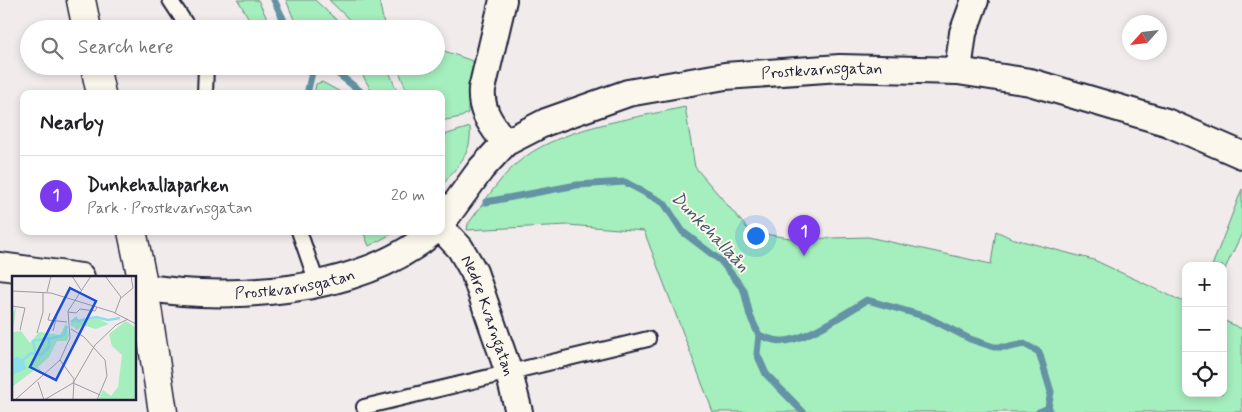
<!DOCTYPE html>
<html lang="en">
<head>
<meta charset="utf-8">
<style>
  :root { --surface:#fff; --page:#f2f2f2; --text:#202124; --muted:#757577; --line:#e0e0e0; --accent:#7c3aed }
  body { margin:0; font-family:Mynerve,sans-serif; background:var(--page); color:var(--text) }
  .controls { position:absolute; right:15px; bottom:15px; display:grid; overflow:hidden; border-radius:10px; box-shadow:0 2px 8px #0003 }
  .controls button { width:45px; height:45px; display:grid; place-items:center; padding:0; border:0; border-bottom:1px solid var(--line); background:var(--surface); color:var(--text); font:25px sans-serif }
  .compass { position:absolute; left:1122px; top:15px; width:45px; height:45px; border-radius:50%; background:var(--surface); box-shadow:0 2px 8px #0003; rotate:243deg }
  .you { position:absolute; left:755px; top:235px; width:18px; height:18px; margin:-12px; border:4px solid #fff; border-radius:50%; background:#1a73e8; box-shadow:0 0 0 8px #1a73e833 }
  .badge { display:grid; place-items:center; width:32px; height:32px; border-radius:50%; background:var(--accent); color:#fff; font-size:16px; font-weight:700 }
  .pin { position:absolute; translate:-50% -41px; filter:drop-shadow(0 1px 2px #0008) }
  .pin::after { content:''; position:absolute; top:26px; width:18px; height:15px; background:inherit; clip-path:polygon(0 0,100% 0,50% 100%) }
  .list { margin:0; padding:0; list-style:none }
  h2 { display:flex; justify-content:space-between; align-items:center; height:65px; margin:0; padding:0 20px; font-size:21px }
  h2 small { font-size:16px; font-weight:400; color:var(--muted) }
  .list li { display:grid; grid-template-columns:32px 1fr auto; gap:15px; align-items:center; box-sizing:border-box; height:80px; padding:0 20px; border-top:1px solid var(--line) }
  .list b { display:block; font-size:19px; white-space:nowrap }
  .list p { margin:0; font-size:16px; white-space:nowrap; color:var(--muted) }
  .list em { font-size:16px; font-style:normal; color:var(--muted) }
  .icon { flex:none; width:28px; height:28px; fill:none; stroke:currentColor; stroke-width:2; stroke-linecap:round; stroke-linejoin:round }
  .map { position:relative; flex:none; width:1242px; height:412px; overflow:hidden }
  .search { position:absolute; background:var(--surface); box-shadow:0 2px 8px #0003; left:20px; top:20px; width:425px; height:55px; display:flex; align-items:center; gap:12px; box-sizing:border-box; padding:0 18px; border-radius:28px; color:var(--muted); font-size:19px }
  .panel { position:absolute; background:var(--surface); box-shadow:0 2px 8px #0003; left:20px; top:90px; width:425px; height:145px; border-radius:10px }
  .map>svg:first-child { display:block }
  .green { fill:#a5eebd; stroke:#64887c }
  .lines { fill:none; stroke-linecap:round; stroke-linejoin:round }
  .stream { stroke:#6393a5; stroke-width:7 }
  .lane-casing { stroke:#22223b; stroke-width:18 }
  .street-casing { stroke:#22223b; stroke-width:30 }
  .secondary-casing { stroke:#22223b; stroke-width:31 }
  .lane { stroke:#fbf7ec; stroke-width:14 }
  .street { stroke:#fbf7ec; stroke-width:26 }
  .secondary { stroke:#fbf7ec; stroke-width:28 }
  .labels { text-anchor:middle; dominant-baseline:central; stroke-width:4; stroke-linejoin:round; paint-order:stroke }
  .street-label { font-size:16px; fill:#22223b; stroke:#fbf7ec }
  .water-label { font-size:18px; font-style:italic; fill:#435a70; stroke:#fbf7ec }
  .inset-river { fill:none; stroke:#8fdeec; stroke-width:2.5 }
  .inset-road { fill:none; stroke:#9e9ba5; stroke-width:1 }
  .view { fill:#1d4ed8; fill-opacity:0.15; stroke:#1d4ed8; stroke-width:2.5 }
  .inset-edge { fill:none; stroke:#22223b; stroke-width:2.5 }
</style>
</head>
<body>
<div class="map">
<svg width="1242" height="412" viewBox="0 0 1242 412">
  <rect width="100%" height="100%" fill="#f1ebec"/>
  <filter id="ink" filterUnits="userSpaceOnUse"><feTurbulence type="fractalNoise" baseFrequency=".02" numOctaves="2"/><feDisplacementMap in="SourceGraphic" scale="10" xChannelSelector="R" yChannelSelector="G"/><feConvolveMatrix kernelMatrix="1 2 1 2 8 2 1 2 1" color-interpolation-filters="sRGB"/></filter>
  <g filter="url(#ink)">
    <g class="green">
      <polygon points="238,0 258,0 272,29 255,29"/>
      <polygon points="286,0 315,0 346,29 298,29"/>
      <polygon points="329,0 379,0 385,29 359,29"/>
      <polygon points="436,48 478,63 468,103 468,113 461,117 441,121 441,94 408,94 397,66 436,66"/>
      <polygon points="336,66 387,66 398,94 373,94 362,74"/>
      <polygon points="322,82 344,94 314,94 316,84"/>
      <path d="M685 107 695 167 759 242 758 233 796 239 868 237 991 264 996 231 1011 238 1094 260 1186 303V393H1223V320L1242 329V412H713L644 231 568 225 467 230 468 224C484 203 497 181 516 164 558 127 632 119 685 107Z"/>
      <path d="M470 127C472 154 460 162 445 182L441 181V136Z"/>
      <polygon points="1242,189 1242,233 1223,273 1223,266 1212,266"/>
      <polygon points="363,231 397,231 369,246"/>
    </g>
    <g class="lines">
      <g class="stream">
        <polyline points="274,0 288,29"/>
        <polyline points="312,66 337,73 364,94"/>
        <polyline points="307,94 313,68"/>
        <path d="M486 202 577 185 625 182 664 203 683 232 721 261 744 290 750 316 759 335C767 338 774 341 782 341 803 342 847 312 867 300L927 317 970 339 994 347H1010L1024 344 1039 352 1051 392 1047 412"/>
        <polyline points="759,335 757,354 766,374 803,412"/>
        <polyline points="1039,412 1049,408"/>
      </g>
      <defs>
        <g id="lane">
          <polyline points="170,0 189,29"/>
          <polyline points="205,94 206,66"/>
          <polyline points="299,231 317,283"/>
          <polyline points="364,407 648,339"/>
        </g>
        <g id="street">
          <path d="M503 0 482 89C480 112 492 125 505 143"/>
          <polyline points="958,71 963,33 975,0"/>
          <path id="s1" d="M441 224 481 169 505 143 546 122 628 93 725 76 840 68 958 71 1030 82 1166 122 1242 155"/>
          <path id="s2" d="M441 228 460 248 474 272 509 373 519 412"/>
          <polyline points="0,266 81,277"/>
          <path id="s3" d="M135 286C227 302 360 295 434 231"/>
        </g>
        <g id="secondary">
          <polyline points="81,0 87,29"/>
          <polyline points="95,66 101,94"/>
          <polyline points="132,231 144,288 163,412"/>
        </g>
      </defs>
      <use href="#lane" class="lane-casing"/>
      <use href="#street" class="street-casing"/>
      <use href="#secondary" class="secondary-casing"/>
      <use href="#lane" class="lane"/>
      <use href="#street" class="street"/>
      <use href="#secondary" class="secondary"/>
    </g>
  </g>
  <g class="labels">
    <g class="street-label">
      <text stroke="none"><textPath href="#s1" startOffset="432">Prostkvarnsgatan</textPath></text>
      <text stroke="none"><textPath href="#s3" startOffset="161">Prostkvarnsgatan</textPath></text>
      <text stroke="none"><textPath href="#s2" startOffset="101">Nedre Kvarngatan</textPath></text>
    </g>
    <g class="water-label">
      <text transform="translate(710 232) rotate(46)">Dunkehallaån</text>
    </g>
  </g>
  <g transform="translate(12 276)">
    <rect width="124" height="124" fill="#f1ebec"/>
    <path d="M0 31 1 37 4 31 1 56 9 55 18 67 27 56 48 59 54 47 57 59 55 65H45L37 81 26 91 32 99 25 92 0 111ZM85 42 97 48 84 53 70 49 65 54 62 51 65 47 61 51 58 48 64 43 66 46ZM114 45 124 52V124H86L91 114 99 120 106 111 110 79 100 70 97 58Z" fill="#a5eebd"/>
    <path d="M5 81 12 84 14 93 0 99V83Z" fill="#8fdeec"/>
    <path class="inset-river" d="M59 46 64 42 66 45 84 41 96 44 108 42M24 78 21 65 38 62M10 85 19 77 29 79 37 71V63L52 59 55 50"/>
    <path class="inset-road" d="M60 0 69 14M93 0 109 21 103 37M0 15 39 17 101 36 124 48M35 16 39 0M109 22 121 12 119 0M0 30 13 32 8 54M56 36 64 37 68 33 83 35 85 31M38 37 36 44 55 46M59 53 72 61 93 84 95 100 85 124M41 55 46 35M25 57 31 36V16M48 84 62 103 61 124M26 106 32 124M61 107 88 119M3 124 48 84 58 62 56 35 79 0M32 124 61 107 83 69 104 49 116 43"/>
    <path class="view" d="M58 12 84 25 44 104 18 91Z"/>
    <rect width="124" height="124" class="inset-edge"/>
  </g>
</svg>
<div class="controls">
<button>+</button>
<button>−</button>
<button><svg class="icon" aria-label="locate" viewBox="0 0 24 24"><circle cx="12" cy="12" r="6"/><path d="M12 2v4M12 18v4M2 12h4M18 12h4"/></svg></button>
</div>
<svg class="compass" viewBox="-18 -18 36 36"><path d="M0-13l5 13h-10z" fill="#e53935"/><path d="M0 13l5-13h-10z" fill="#757577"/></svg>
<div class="you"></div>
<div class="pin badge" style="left:804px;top:256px">1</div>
<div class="search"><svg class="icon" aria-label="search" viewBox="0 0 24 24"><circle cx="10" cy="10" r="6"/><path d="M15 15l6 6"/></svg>Search here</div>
<section class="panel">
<h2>Nearby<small></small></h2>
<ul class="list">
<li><span class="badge">1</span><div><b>Dunkehallaparken</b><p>Park · Prostkvarnsgatan</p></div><em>20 m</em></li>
</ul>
</section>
</div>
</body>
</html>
